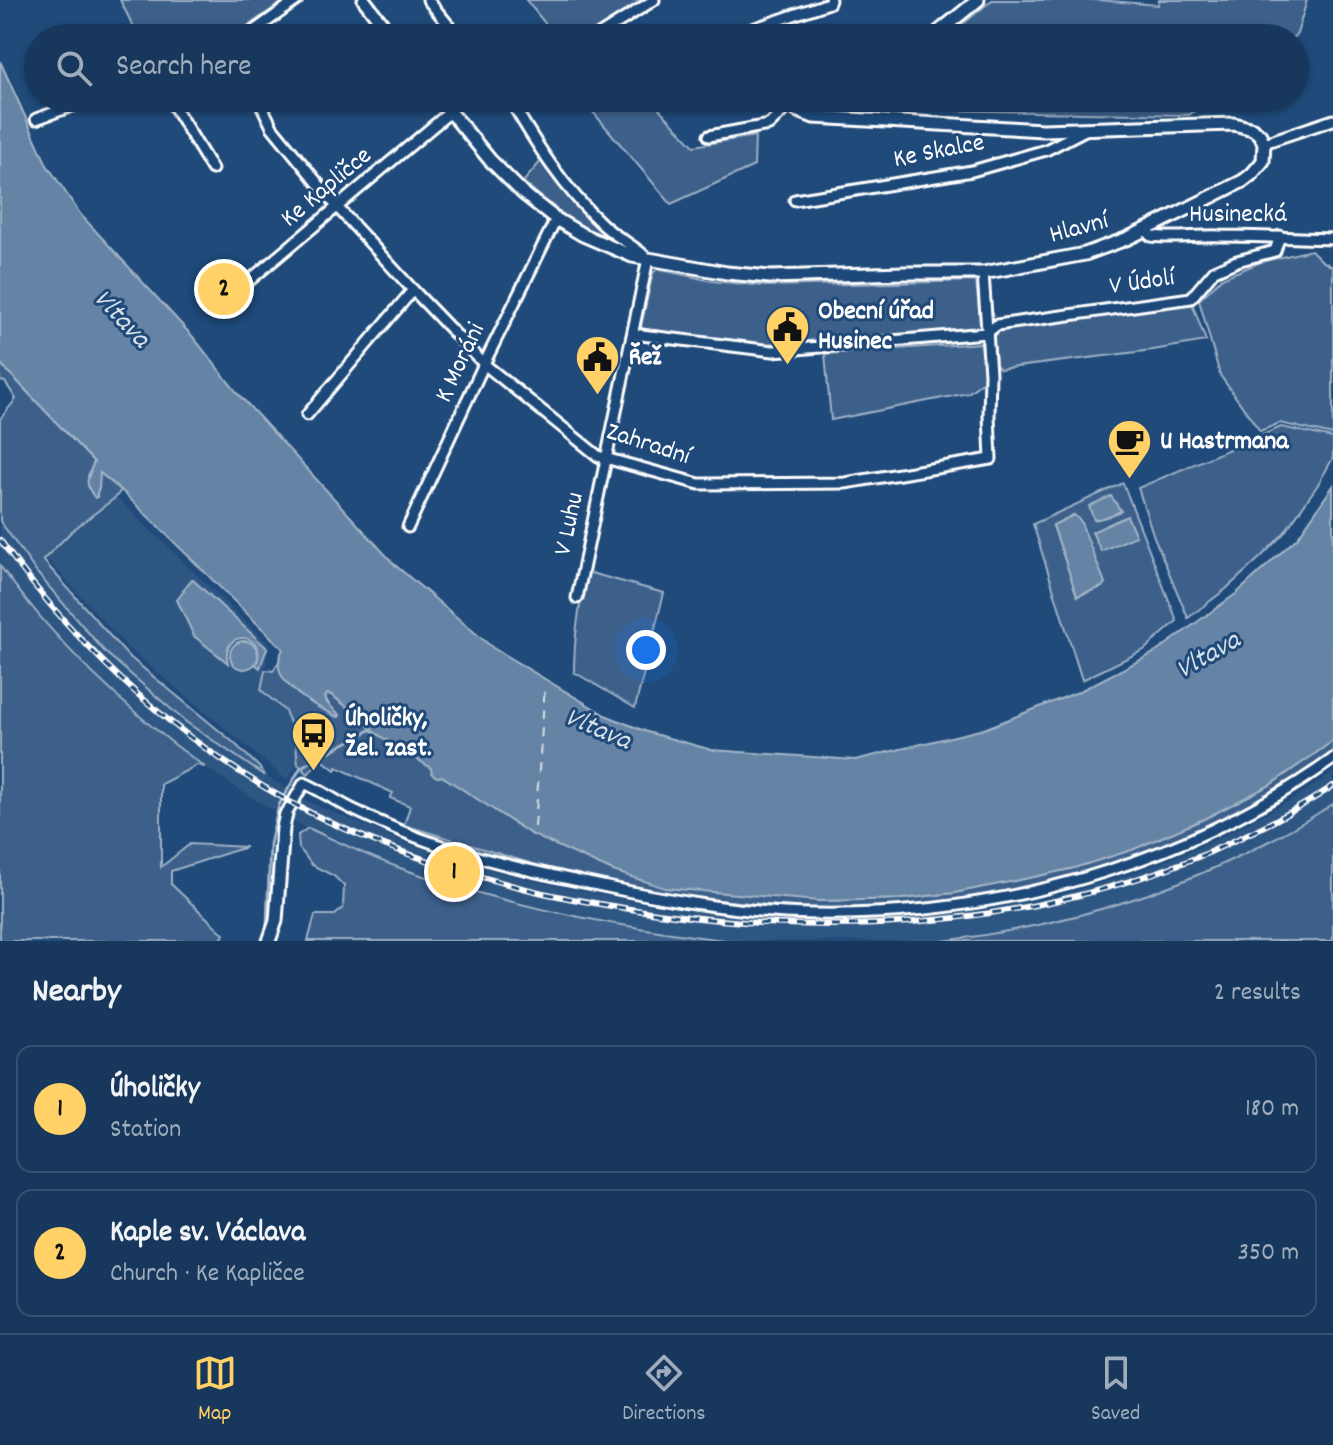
<!DOCTYPE html>
<html lang="en">
<head>
<meta charset="utf-8">
<style>
  :root { --surface:#17385c; --page:#203f62; --text:#f1f3f6; --muted:#9eacbb; --line:#365272; --accent:#ffd166 }
  body { margin:0; font-family:Dekko,sans-serif; background:var(--page); color:var(--text) }
  .you { position:absolute; left:646px; top:650px; width:28px; height:28px; margin:-20px; border:6px solid #fff; border-radius:50%; background:#1a73e8; box-shadow:0 0 0 12px #1a73e833 }
  .badge { display:grid; place-items:center; width:52px; height:52px; border-radius:50%; background:var(--accent); color:#111; font-size:26px; font-weight:700 }
  .pin { position:absolute; translate:-50% -50%; border:4px solid #fff; box-shadow:0 2px 8px #0006 }
  .list { margin:0; padding:0; list-style:none }
  h2 { display:flex; justify-content:space-between; align-items:center; height:104px; margin:0; padding:0 32px; font-size:34px }
  h2 small { font-size:26px; font-weight:400; color:var(--muted) }
  .list li { display:grid; grid-template-columns:52px 1fr auto; gap:24px; align-items:center; box-sizing:border-box; height:128px; margin:0 16px 16px; padding:0 16px; border:2px solid var(--line); border-radius:16px }
  .list b { display:block; font-size:30px; white-space:nowrap }
  .list p { margin:0; font-size:26px; white-space:nowrap; color:var(--muted) }
  .list em { font-size:26px; font-style:normal; color:var(--muted) }
  .icon { flex:none; width:44px; height:44px; fill:none; stroke:currentColor; stroke-width:2; stroke-linecap:round; stroke-linejoin:round }
  .map { position:relative; flex:none; width:1333px; height:941px; overflow:hidden }
  .search { position:absolute; background:var(--surface); box-shadow:0 2px 6px #0004; left:24px; right:24px; top:24px; height:88px; display:flex; align-items:center; gap:20px; box-sizing:border-box; padding:0 28px; border-radius:44px; color:var(--muted); font-size:30px }
  .sheet { height:392px; background:var(--surface) }
  nav { display:flex; justify-content:space-around; align-items:center; box-sizing:border-box; height:112px; border-top:2px solid var(--line); background:var(--surface); font-size:22px; color:var(--muted) }
  nav a { display:grid; justify-items:center; gap:4px }
  nav .on { color:var(--accent) }
  .map>svg:first-child { display:block }
  .built { fill:#2e5683 }
  .green { fill:#3c618b; stroke:#9eb0c5; stroke-width:2; fill-rule:evenodd }
  .water { fill:#6583a4; stroke:#a3b5c8; stroke-width:2 }
  .lines { fill:none; stroke-linecap:round; stroke-linejoin:round }
  .stream { stroke:#a3b5c8; stroke-width:3 }
  .ferry { stroke:#d8e0e8; stroke-width:2; stroke-dasharray:10 8; stroke-linecap:butt }
  .minor-casing { stroke:#fff; stroke-width:15 }
  .tertiary-casing { stroke:#fff; stroke-width:17 }
  .minor { stroke:#1f4a7a; stroke-width:9 }
  .tertiary { stroke:#1f4a7a; stroke-width:11 }
  .rail-casing { stroke:#fff; stroke-width:6 }
  .rail { stroke:#1f4a7a; stroke-width:3; stroke-dasharray:9; stroke-linecap:butt }
  .labels { text-anchor:middle; dominant-baseline:central; stroke-width:6; stroke-linejoin:round; paint-order:stroke }
  .street-label { font-size:26px; fill:#fff; stroke:#1f4a7a }
  .poi-label { font-size:26px; font-weight:bold; fill:#fff; stroke:#1f4a7a; text-anchor:start }
  .water-label { font-size:28px; font-style:italic; fill:#d8e0e8; stroke:#1f4a7a }
</style>
</head>
<body>
<div class="map">
<svg width="1333" height="941" viewBox="0 0 1333 941">
  <rect width="100%" height="100%" fill="#1f4a7a"/>
  <filter id="ink" filterUnits="userSpaceOnUse"><feTurbulence type="fractalNoise" baseFrequency=".0125" numOctaves="2"/><feDisplacementMap in="SourceGraphic" scale="16" xChannelSelector="R" yChannelSelector="G"/><feConvolveMatrix kernelMatrix="1 2 1 2 8 2 1 2 1" color-interpolation-filters="sRGB"/></filter>
  <g filter="url(#ink)">
    <g class="built">
      <polygon points="116,497 270,645 261,690 285,711 295,734 298,764 287,780 128,648 45,557 73,530"/>
      <polygon points="0,521 37,573 105,651 161,701 219,746 304,800 345,817 411,845 491,870 542,883 668,908 758,918 836,922 911,919 984,910 1053,897 1128,875 1193,850 1227,834 1293,799 1333,773 1333,804 1306,821 1239,857 1203,874 1136,899 1059,922 988,936 942,941 732,941 665,933 571,916 484,895 402,869 302,826 252,798 205,767 144,721 87,670 17,589 0,566"/>
    </g>
    <g class="green">
      <polygon points="120,0 279,0 281,3 230,38 139,38"/>
      <polygon points="526,0 649,0 587,38 557,38"/>
      <polygon points="992,0 1098,0 1158,5 1159,0 1307,0 1297,34 1292,38 946,38"/>
      <polygon points="581,98 649,98 694,146 755,136 754,166 671,204"/>
      <polygon points="854,98 1212,98 1189,115 881,109 851,106"/>
      <polygon points="541,161 595,225 628,245 632,251 602,239 564,215 523,182"/>
      <polygon points="1311,250 1322,261 1333,267 1333,435 1280,423 1260,431 1220,375 1199,300 1222,278 1261,262"/>
      <polygon points="657,269 712,281 765,286 976,281 981,329 764,344 645,331 641,326 653,273"/>
      <polygon points="1192,303 1206,341 1153,350 1000,369 996,365 993,332"/>
      <polygon points="981,343 985,380 968,393 831,420 825,354"/>
      <polygon points="0,363 94,462 88,476 97,493 99,472 121,490 116,497 73,530 43,560 126,654 233,742 259,767 265,776 186,722 105,652 37,573 0,521 0,419 16,399 5,382 0,381"/>
      <polygon points="1281,427 1333,438 1333,458 1317,486 1284,533 1262,556 1226,589 1188,618 1154,537 1138,488"/>
      <path d="M1123 483 1177 621 1144 650 1082 680 1033 524ZM1073 515 1102 587 1078 596 1053 526Z"/>
      <path d="M0 566C57 644 126 711 205 767L197 765 161 784V867L190 844 246 847 171 871V884L224 934 221 941H0Z"/>
      <path d="M587 572 664 593 635 708 574 672C574 638 579 605 587 572Z"/>
      <path d="M278 663C287 694 310 701 335 716L325 697 327 694 332 695C343 705 364 718 372 730L431 768 437 777 442 776 531 834 778 896 819 901 902 899 954 893 1074 868 1270 785 1333 741V756L1258 803 1202 832 1103 870 955 905 844 912 643 893 533 864 404 825 410 806 390 798 393 793 337 767 335 770 321 759 308 774 298 764 295 734 285 711 261 690 265 670 273 671Z"/>
      <path d="M1333 804V941H942C1084 924 1212 881 1333 804Z"/>
      <path d="M308 828C339 842 371 858 403 869 509 907 621 928 732 941H308L315 915H335L343 908 344 886 334 876 312 865 299 848 298 835Z"/>
    </g>
    <g class="water">
      <path d="M0 61 47 165 81 215 193 337 239 395 395 565 493 648 605 715 647 732 712 750 855 760 984 729 1078 692 1156 652 1237 593 1298 537 1333 486V741L1270 785 1204 819 1132 850 1074 868 1039 876 954 893 902 899 819 901 665 888 613 871 531 834 442 776 437 777 432 774 431 768 371 730C365 719 343 704 332 695L327 694 325 697 327 703 340 715 339 717C320 709 276 687 279 662 279 657 281 653 283 649L121 490 100 473 99 489 97 493V497L95 498C83 483 88 478 94 462L0 363Z"/>
      <polygon points="1111,496 1121,511 1106,517 1094,520 1089,506"/>
      <polygon points="1074,515 1080,520 1105,583 1102,587 1077,596 1053,525"/>
      <polygon points="1127,516 1136,536 1101,551 1092,532"/>
      <path d="M192 579 267 648 260 668 256 665C270 631 219 628 228 663L194 636 177 600 184 591 183 590Z"/>
      <circle cx="244" cy="655" r="14"/>
    </g>
    <g class="lines">
      <polyline class="stream" points="270,931 267,927 270,844 279,805 301,767 372,729"/>
      <polyline class="ferry" points="535,827 545,685"/>
      <defs>
        <g id="minor">
          <polyline points="428,0 459,38"/>
          <polyline points="244,38 297,0"/>
          <polyline points="594,38 654,0"/>
          <polyline points="726,38 829,3 830,0"/>
          <polyline points="169,98 212,169"/>
          <polyline points="258,98 272,127 338,208 413,290 484,364 598,456 699,484 845,483 991,459 989,416 990,374 983,273"/>
          <path d="M509 98C536 144 563 188 603 225 617 238 635 246 648 259L577 598"/>
          <polyline points="765,98 766,101 792,102"/>
          <polyline points="36,119 95,98"/>
          <polyline points="709,136 769,125 792,102"/>
          <polyline points="1264,143 1333,120"/>
          <polyline points="795,200 972,171 1046,150 1085,130"/>
          <path d="M1147 229 1151 236C1174 239 1197 235 1220 236 1258 236 1295 238 1333 239"/>
          <polyline points="231,296 450,112"/>
          <polyline points="633,334 773,351 986,333 997,325 1191,298 1214,271 1237,261 1275,251 1280,236"/>
          <polyline points="307,415 413,290"/>
          <polyline points="408,527 484,364 556,219"/>
          <path d="M286 814 304 783C321 790 335 801 352 809 377 821 404 833 430 842 481 860 535 872 588 883 662 899 739 913 815 914 996 917 1185 865 1333 759"/>
        </g>
        <g id="tertiary">
          <polyline points="364,0 393,38"/>
          <polyline points="931,38 978,0"/>
          <polyline points="439,98 490,160 523,193 556,219 583,235 632,256 727,273 770,277 904,273 983,273 1085,254 1126,239 1147,229 1243,181 1252,174 1263,161 1264,143 1260,135 1253,129 1234,124 1043,130 814,117 796,110 791,98"/>
          <polyline points="269,941 276,921 283,828 286,814"/>
        </g>
      </defs>
      <use href="#minor" class="minor-casing"/>
      <use href="#tertiary" class="tertiary-casing"/>
      <use href="#minor" class="minor"/>
      <use href="#tertiary" class="tertiary"/>
      <defs>
        <path id="rail" d="M0 540C81 654 186 749 311 813 384 850 464 874 543 893 769 941 993 941 1208 853 1251 833 1295 812 1333 786"/>
      </defs>
      <use href="#rail" class="rail-casing"/>
      <use href="#rail" class="rail"/>
    </g>
  </g>
  <defs>
    <symbol id="civic-pin" viewBox="-11 -11 22 30"><path d="M0 17L-7.5 6A9.5 9.5 0 1 1 7.5 6Z" fill="#ffd166" stroke="#1f4a7a"/><path d="M-.6-6.5H3V-4.5H.6V-3L4-1V1h2V6H-6V1h2V-1L-.6-3ZM-1.2 2.5V6h2.4V2.5Z" fill="#111"/></symbol>
    <symbol id="cafe-pin" viewBox="-11 -11 22 30"><path d="M0 17L-7.5 6A9.5 9.5 0 1 1 7.5 6Z" fill="#ffd166" stroke="#1f4a7a"/><path d="M-5.5-4.5H6V0H3Q3 3.5 0 3.5H-2.5Q-5.5 3.5-5.5 0ZM3-3.2v2h1.7v-2ZM-6 4.5H4V6H-6Z" fill="#111"/></symbol>
    <symbol id="bus-pin" viewBox="-11 -11 22 30"><path d="M0 17L-7.5 6A9.5 9.5 0 1 1 7.5 6Z" fill="#ffd166" stroke="#1f4a7a"/><path d="M-5-6H5V4H4V6H2V4H-2V6H-4V4H-5ZM-3.5-4V0h7V-4ZM-3.5 1.2v1.5H-2V1.2ZM2 1.2v1.5H3.5V1.2Z" fill="#111"/></symbol>
  </defs>
  <g fill-rule="evenodd">
    <use href="#civic-pin" x="762" y="302" width="51" height="69"/>
    <use href="#civic-pin" x="572" y="332" width="51" height="69"/>
    <use href="#cafe-pin" x="1104" y="416" width="51" height="69"/>
    <use href="#bus-pin" x="288" y="708" width="51" height="69"/>
  </g>
  <g class="labels">
    <g class="street-label">
      <text transform="translate(939 152) rotate(-11)">Ke Skalce</text>
      <text transform="translate(327 188) rotate(-40)">Ke Kapličce</text>
      <text x="1238" y="215">Husinecká</text>
      <text transform="translate(1079 229) rotate(-15)">Hlavní</text>
      <text transform="translate(1142 283) rotate(-8)">V Údolí</text>
      <text transform="translate(461 363) rotate(-65)">K Moráni</text>
      <text transform="translate(648 445) rotate(18)">Zahradní</text>
      <text transform="translate(570 524) rotate(-78)">V Luhu</text>
    </g>
    <g class="poi-label">
      <text x="818" y="312">Obecní úřad<tspan x="818" dy="30">Husinec</tspan></text>
      <text x="629" y="358">Řež</text>
      <text x="1160" y="442">U Hastrmana</text>
      <text x="345" y="719">Úholičky,<tspan x="345" dy="30">Žel. zast.</tspan></text>
    </g>
    <g class="water-label">
      <text transform="translate(120 320) rotate(47)">Vltava</text>
      <text transform="translate(1209 657) rotate(-30)">Vltava</text>
      <text transform="translate(597 731) rotate(23)">Vltava</text>
    </g>
  </g>
</svg>
<div class="you"></div>
<div class="pin badge" style="left:454px;top:872px">1</div>
<div class="pin badge" style="left:224px;top:289px">2</div>
<div class="search"><svg class="icon" aria-label="search" viewBox="0 0 24 24"><circle cx="10" cy="10" r="6"/><path d="M15 15l6 6"/></svg>Search here</div>
</div>
<section class="sheet">
<h2>Nearby<small>2 results</small></h2>
<ul class="list">
<li><span class="badge">1</span><div><b>Úholičky</b><p>Station</p></div><em>180 m</em></li>
<li><span class="badge">2</span><div><b>Kaple sv. Václava</b><p>Church · Ke Kapličce</p></div><em>350 m</em></li>
</ul>
</section>
<nav>
<a class="on"><svg class="icon" aria-label="map" viewBox="0 0 24 24"><path d="M3 6l6-2 6 2 6-2v14l-6 2-6-2-6 2zM9 4v14M15 6v14"/></svg>Map</a>
<a><svg class="icon" aria-label="directions" viewBox="0 0 24 24"><path d="M12 3l9 9-9 9-9-9zM9 14v-3h6M13 9l2 2-2 2"/></svg>Directions</a>
<a><svg class="icon" aria-label="saved" viewBox="0 0 24 24"><path d="M7 4h10v16l-5-4-5 4z"/></svg>Saved</a>
</nav>
</body>
</html>
